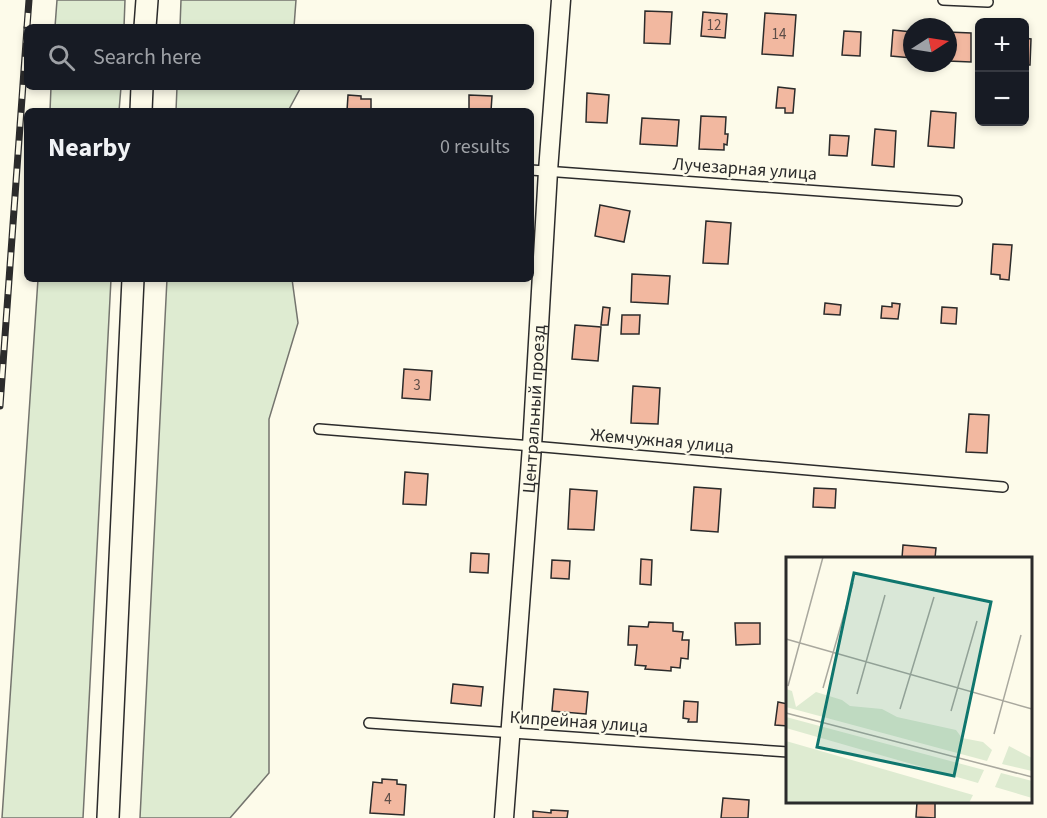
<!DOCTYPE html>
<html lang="en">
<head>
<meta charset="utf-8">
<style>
  :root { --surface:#171b24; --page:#20242c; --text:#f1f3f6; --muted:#9ea1a6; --line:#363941 }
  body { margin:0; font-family:"Source Sans 3",sans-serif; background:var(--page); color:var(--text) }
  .controls { position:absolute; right:18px; top:18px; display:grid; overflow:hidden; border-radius:9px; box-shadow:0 3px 9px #0003 }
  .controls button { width:54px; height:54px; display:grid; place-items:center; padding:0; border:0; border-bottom:2px solid var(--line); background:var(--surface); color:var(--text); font:30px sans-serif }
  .compass { position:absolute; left:903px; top:18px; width:54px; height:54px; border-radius:50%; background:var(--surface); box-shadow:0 3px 9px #0003; rotate:78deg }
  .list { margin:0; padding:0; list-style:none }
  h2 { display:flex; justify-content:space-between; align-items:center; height:78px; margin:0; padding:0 24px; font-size:26px }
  h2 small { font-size:20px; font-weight:400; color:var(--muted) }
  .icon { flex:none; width:33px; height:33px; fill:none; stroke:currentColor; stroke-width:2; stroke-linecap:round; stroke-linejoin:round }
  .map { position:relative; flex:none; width:1047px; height:818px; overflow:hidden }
  .search { position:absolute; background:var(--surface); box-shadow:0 3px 9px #0003; left:24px; top:24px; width:510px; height:66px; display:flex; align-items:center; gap:15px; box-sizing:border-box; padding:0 21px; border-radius:9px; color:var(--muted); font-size:22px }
  .panel { position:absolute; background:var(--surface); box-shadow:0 3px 9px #0003; left:24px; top:108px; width:510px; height:174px; border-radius:9px }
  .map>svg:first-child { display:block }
  .green { fill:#deebd1; stroke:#74746e; stroke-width:1.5 }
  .building { fill:#f2b8a0; stroke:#2b2b2b; stroke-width:1.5 }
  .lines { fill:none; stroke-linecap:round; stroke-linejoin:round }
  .service-casing { stroke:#2b2b2b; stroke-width:12 }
  .minor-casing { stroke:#2b2b2b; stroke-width:21 }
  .tertiary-casing { stroke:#2b2b2b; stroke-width:24 }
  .service { stroke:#fdfbea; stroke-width:9 }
  .minor { stroke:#fdfbea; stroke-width:18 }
  .tertiary { stroke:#fdfbea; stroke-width:21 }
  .rail-casing { stroke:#2b2b2b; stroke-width:7 }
  .rail { stroke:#fdfbea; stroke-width:4.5; stroke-dasharray:14; stroke-linecap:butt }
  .labels { text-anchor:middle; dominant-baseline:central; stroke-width:4.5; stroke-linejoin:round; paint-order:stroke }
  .number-label { font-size:15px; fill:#5d4e48 }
  .street-label { font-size:18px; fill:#2b2b2b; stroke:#fdfbea }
  .inset-road { fill:none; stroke:#a9a89e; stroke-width:1.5 }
  .view { fill:#0f766e; fill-opacity:0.15; stroke:#0f766e; stroke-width:3 }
  .inset-edge { fill:none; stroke:#2b2b2b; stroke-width:3 }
</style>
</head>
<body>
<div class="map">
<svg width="1047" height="818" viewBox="0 0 1047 818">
  <rect width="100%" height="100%" fill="#fdfbea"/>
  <g class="green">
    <polygon points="57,0 125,0 124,27 55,27"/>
    <polygon points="181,0 296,0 294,27 180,27"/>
    <polygon points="51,87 121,87 119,111 50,111"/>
    <polygon points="177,87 301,87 288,111 176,111"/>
    <polygon points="38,279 111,279 83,818 2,818"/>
    <polygon points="167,279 292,279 298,323 269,419 269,773 230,818 140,818"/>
  </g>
  <g class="building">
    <polygon points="645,11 672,12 670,44 644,43"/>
    <polygon points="703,12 727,14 725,38 701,36"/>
    <polygon points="765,13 796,15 793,56 762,54"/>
    <polygon points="893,30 912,32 912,58 891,56"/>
    <polygon points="844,31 861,32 860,56 842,55"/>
    <polygon points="948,32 971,33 971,62 948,61"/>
    <polygon points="1024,38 1031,39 1030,65 1024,65"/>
    <polygon points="778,87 795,89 793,113 785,113 785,108 776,108"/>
    <polygon points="587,93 609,95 607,123 586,122"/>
    <polygon points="348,95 361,96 361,99 371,99 371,111 347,111"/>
    <polygon points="469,95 492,96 491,111 469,111"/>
    <polygon points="931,111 956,113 954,148 928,146"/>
    <polygon points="701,116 726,117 725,134 728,134 727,145 724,144 724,150 699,149"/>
    <polygon points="642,118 679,120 677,146 640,144"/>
    <polygon points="875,129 896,131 894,167 872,165"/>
    <polygon points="830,135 849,136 847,156 829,155"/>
    <polygon points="600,205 630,211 624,242 595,236"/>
    <polygon points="706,221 731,223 728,264 703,263"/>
    <polygon points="993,244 1012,245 1009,280 1000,279 1000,275 991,274"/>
    <polygon points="632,274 670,276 668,304 631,302"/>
    <polygon points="825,303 841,305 840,315 824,314"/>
    <polygon points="892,303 900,304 898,319 881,318 882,306 892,307"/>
    <polygon points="603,307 610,308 608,325 601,325"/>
    <polygon points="942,307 957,308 956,324 941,323"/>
    <polygon points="622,315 640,315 639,334 621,334"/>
    <polygon points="575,325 601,327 598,361 572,359"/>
    <polygon points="404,369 432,371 430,400 402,398"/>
    <polygon points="633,386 660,388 658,424 631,423"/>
    <polygon points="969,414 989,415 987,453 966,452"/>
    <polygon points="405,472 428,474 426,505 403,504"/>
    <polygon points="694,487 721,489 718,532 691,530"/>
    <polygon points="814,488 836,489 835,508 813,507"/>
    <polygon points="570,489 597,491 594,530 568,529"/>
    <polygon points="903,545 936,548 935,558 902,558"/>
    <polygon points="471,553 489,554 488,573 470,572"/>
    <polygon points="641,559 652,560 651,585 640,584"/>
    <polygon points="552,560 570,561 569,579 551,578"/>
    <polygon points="649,622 673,623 673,631 683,632 682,640 689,640 688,659 681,658 680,668 671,667 671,671 645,669 646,666 635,665 637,645 628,645 629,626 648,627"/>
    <polygon points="735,623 760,623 760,644 736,645"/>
    <polygon points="453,684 483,687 481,706 451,703"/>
    <polygon points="554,689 588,692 586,714 552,711"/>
    <polygon points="684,701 698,702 697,722 688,722 689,719 683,718"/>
    <polygon points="778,702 788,704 788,726 775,725"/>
    <polygon points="382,779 397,780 397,784 406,785 404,815 370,813 373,782 382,783"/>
    <polygon points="723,798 749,800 748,818 721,818"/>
    <polygon points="917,802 935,802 935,818 916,817"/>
    <polygon points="551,810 568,811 567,818 533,818 533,811 551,813"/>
  </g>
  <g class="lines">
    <defs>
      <g id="service">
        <polyline points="943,0 988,2"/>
        <polyline points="531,170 957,201"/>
        <polyline points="319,429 532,446 1003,487"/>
        <polyline points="369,723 788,752"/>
      </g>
      <g id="minor">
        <path id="s1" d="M504 818 532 446 548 171 561 0"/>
      </g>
      <g id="tertiary">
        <polyline points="145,27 147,0"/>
        <polyline points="141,111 142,87"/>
        <polyline points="108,818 133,279"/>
      </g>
    </defs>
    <use href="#service" class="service-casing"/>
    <use href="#minor" class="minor-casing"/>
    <use href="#tertiary" class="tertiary-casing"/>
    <use href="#service" class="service"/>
    <use href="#minor" class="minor"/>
    <use href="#tertiary" class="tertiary"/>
    <defs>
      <g id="rail">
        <polyline points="27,27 29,0"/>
        <polyline points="0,406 27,28"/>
      </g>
    </defs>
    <use href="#rail" class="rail-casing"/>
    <use href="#rail" class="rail"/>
  </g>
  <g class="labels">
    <g class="number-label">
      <text x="714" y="25">12</text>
      <text x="779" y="34">14</text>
      <text x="417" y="385">3</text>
      <text x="388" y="799">4</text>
    </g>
    <g class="street-label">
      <text transform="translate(745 169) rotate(4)">Лучезарная улица</text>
      <text stroke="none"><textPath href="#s1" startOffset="410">Центральный проезд</textPath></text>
      <text transform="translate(662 441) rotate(5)">Жемчужная улица</text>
      <text transform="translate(579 722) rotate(4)">Кипрейная улица</text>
    </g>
  </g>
  <g transform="translate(786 557)">
    <rect width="246" height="246" fill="#fdfbea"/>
    <path d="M0 132 6 134 10 150 30 135 56 143 64 149 96 152 111 160 170 173 176 181 197 185 206 193 201 204 0 150ZM0 160 198 213 192 226 0 171ZM0 184 187 238 183 246H0ZM223 189 246 201V214L216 207ZM215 216 246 224V241L209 230Z" fill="#deebd1"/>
    <path class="inset-road" d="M0 82 246 152M2 129 37 0M37 131 67 26M71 137 99 38M114 152 148 40M165 154 191 64M0 156 246 220M208 177 235 78"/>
    <path class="view" d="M68 16 205 45 168 219 31 190Z"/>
    <rect width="246" height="246" class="inset-edge"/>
  </g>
</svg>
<div class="controls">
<button>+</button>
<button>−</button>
</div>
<svg class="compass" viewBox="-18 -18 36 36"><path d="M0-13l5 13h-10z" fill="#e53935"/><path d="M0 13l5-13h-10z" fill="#9ea1a6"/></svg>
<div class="search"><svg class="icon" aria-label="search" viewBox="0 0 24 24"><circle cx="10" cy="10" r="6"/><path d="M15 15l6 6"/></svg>Search here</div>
<section class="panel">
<h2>Nearby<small>0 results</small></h2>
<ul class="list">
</ul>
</section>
</div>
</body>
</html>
